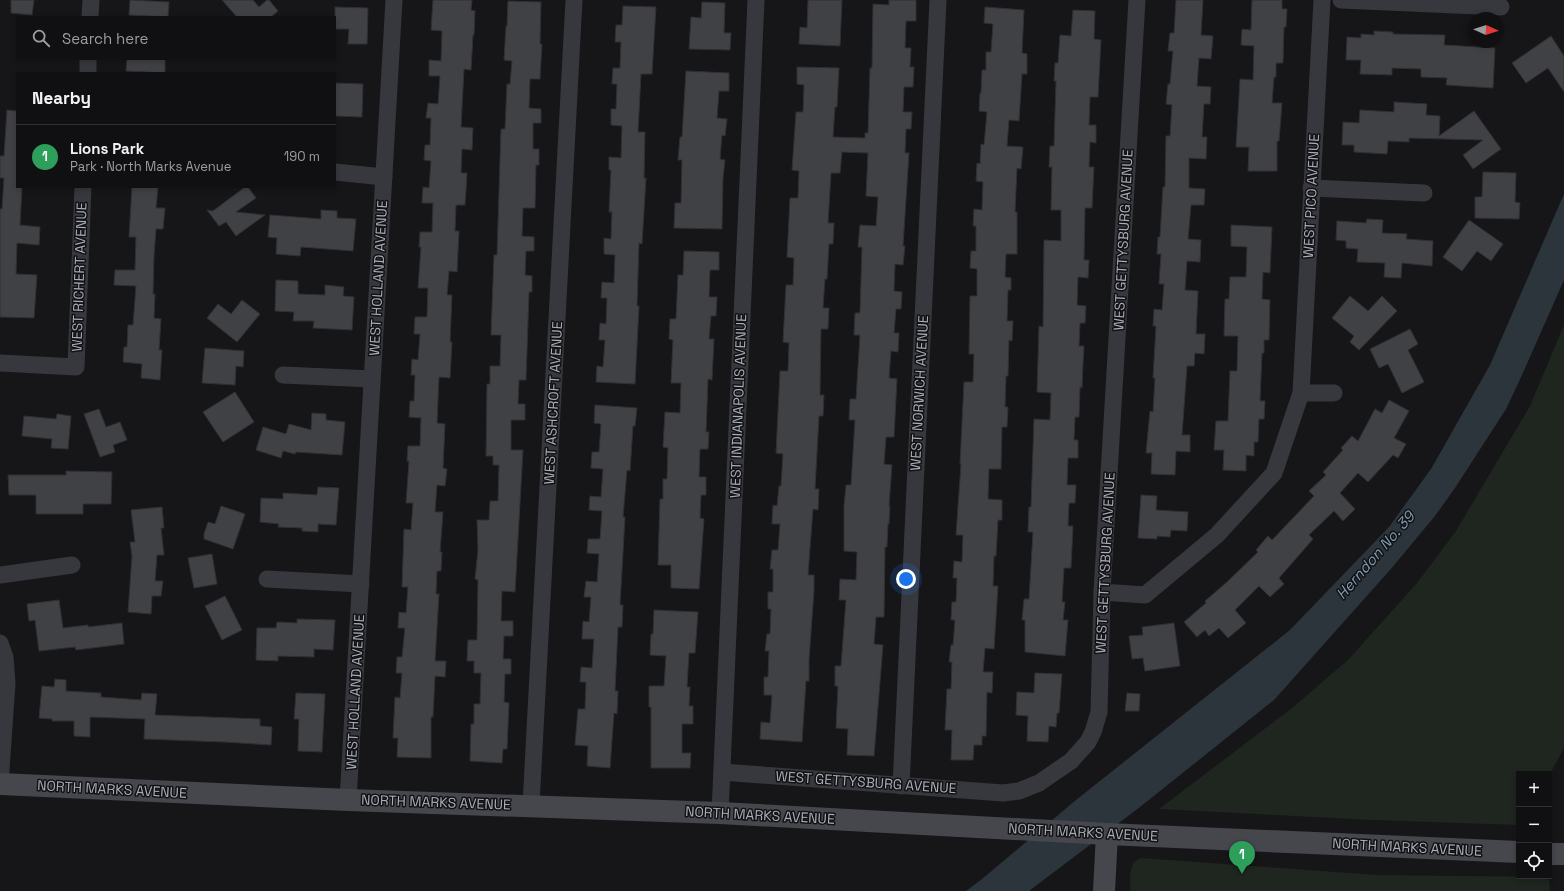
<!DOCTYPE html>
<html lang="en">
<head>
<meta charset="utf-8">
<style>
  :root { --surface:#101012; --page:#1e1e20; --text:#f1f3f6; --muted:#9c9d9f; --line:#303032; --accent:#2563eb }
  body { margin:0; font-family:"Space Grotesk",sans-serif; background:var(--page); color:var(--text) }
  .controls { position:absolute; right:12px; bottom:12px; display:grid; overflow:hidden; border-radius:0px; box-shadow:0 2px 6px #0003 }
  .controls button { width:36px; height:36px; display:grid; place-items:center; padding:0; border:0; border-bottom:1px solid var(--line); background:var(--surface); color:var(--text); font:20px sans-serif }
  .compass { position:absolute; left:1468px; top:12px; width:36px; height:36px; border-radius:50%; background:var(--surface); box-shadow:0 2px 6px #0003; rotate:93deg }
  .you { position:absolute; left:906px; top:579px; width:14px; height:14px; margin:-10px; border:3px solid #fff; border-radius:50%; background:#1a73e8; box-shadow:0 0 0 6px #1a73e833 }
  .badge { display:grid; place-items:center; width:26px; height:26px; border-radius:50%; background:var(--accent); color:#fff; font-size:13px; font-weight:700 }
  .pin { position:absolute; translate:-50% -33px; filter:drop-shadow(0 1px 2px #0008) }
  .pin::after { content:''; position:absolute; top:21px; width:14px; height:12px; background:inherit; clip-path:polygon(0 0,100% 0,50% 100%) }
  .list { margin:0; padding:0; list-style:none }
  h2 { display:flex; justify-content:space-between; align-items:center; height:52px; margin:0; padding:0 16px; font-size:17px }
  h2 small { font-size:13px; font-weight:400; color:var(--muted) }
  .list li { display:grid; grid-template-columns:26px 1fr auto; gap:12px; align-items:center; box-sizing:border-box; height:64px; padding:0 16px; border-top:1px solid var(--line) }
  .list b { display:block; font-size:15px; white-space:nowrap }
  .list p { margin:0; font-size:13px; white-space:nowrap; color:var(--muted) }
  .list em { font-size:13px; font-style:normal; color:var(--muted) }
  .icon { flex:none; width:22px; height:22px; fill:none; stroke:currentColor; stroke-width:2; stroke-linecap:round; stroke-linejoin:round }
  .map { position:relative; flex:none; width:1564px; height:891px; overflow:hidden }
  .search { position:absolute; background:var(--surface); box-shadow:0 2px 6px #0003; left:16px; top:16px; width:320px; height:44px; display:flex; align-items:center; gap:10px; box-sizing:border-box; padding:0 14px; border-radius:0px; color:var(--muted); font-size:15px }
  .panel { position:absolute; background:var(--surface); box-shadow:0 2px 6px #0003; left:16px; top:72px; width:320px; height:116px; border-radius:0px }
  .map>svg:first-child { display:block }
  .green { fill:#1e261f }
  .water { fill:#2c353c }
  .building { fill:#404145; stroke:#303034 }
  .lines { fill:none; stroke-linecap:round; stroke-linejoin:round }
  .street { stroke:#37383d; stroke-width:17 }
  .secondary { stroke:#45474d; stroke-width:22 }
  .labels { text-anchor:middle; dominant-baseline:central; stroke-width:3; stroke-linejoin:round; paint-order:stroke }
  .street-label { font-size:14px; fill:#a8adb8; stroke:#111113 }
  .water-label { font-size:15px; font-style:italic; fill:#7f9bb3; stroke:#111113 }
</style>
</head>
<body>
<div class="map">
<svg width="1564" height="891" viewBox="0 0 1564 891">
  <rect width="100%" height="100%" fill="#161618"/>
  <g class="green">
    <polygon points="1564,325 1564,748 1549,776 1549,774 1519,774 1519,825 1373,820 1159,809 1292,708 1348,660 1417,583 1456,531 1530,406"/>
    <path d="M1142 858 1377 875 1545 877 1549 880 1550 891H1130C1131 879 1127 861 1142 858Z"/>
  </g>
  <polygon class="water" points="1564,194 1564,280 1522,375 1506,409 1455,488 1435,516 1390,570 1274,700 1140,807 1029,891 966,891 982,879 1076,800 1290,630 1389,527 1431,469 1490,365"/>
  <g class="building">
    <polygon points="11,0 34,0 32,15 11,13"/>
    <polygon points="130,0 169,2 168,17 129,15"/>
    <polygon points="222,0 253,0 259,7 267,0 269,0 278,11 271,17 237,17"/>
    <polygon points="433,0 472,0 471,10 475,11 474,35 473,35 471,70 464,69 461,127 473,128 472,150 462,149 461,173 467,173 465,205 456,205 455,231 459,231 457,272 449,271 447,295 452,295 450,342 452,342 450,378 439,377 437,423 445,424 443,468 447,469 445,486 437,485 435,512 443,512 440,552 442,552 441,571 437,571 436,594 439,594 435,661 446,661 445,677 435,676 433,717 431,717 431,758 397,757 398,738 393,738 395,697 400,698 402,673 396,673 397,657 402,657 405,628 398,628 399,612 406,613 408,587 402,587 404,529 411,530 413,503 406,503 409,461 407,461 408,446 420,446 421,418 409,417 410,401 414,401 415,375 411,375 412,359 418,360 420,334 414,334 415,317 427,317 428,288 418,288 421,247 419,247 420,232 432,232 433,203 422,203 423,187 429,188 431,161 424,160 425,145 430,145 431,118 426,118 428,103 438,104 440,76 429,76 429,60 441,61 442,31 431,30"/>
    <polygon points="808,0 842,0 840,46 799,44 800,27 807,28"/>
    <polygon points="889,0 916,0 916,21 906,21 905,48 911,48 910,67 914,67 913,87 904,87 903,112 912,112 911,129 906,129 905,153 909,153 903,246 905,246 903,265 895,264 894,291 902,292 901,309 896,309 894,333 899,333 898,352 891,351 889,378 897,379 894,437 886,437 884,464 892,465 889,506 890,506 889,524 888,524 887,547 885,547 884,617 876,617 874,644 883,645 874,756 847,755 848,729 836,728 838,686 835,686 835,666 841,666 846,600 839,600 840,579 856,580 857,552 844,551 844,506 846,485 851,485 855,420 849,420 850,399 856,399 860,335 854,335 855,313 860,313 862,247 858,247 860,225 876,226 878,197 866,196 868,153 842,152 840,173 831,173 828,223 834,223 833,244 829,244 827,279 825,279 823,308 829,308 828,329 821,329 820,395 824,395 823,416 819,416 815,489 819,489 818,510 813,509 808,575 814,575 814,591 809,660 809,681 806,681 802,742 760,739 761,722 770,723 772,695 764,695 764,677 768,677 769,651 765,651 767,634 770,634 771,609 768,609 768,592 773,592 773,569 770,569 772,550 778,550 780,524 772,524 773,505 777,506 779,486 781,486 783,454 776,453 780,371 788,371 789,343 783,342 786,285 793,285 794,258 787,257 790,198 798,198 799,171 792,170 796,112 803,112 804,85 797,84 797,67 839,68 837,107 835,107 833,137 865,138 865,133 868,133 870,68 872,68 873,4 889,5"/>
    <polygon points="1176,0 1203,0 1201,35 1213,36 1211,59 1199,58 1197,86 1211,87 1210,104 1204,104 1202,137 1207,137 1206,159 1189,158 1189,188 1205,189 1204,205 1191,205 1188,239 1201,240 1200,262 1187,261 1185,290 1198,291 1196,334 1205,334 1204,354 1195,353 1194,366 1187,366 1182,435 1190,435 1190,452 1176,451 1175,475 1151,474 1152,453 1146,453 1150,411 1153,412 1155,378 1153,378 1156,326 1153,326 1154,309 1162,310 1164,284 1159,284 1161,254 1157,254 1158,237 1160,237 1163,187 1165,187 1166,136 1170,136 1172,105 1166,104 1168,84 1170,84 1173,51 1168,51 1170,33 1174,33"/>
    <polygon points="1252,0 1282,0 1282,9 1287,9 1286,27 1284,27 1283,63 1276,63 1276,77 1274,77 1272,103 1282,103 1279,141 1277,141 1277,171 1248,171 1249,147 1236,147 1240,79 1253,80 1254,46 1241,45 1242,29 1251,30"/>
    <polygon points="508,1 541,2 540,44 542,44 540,79 530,79 529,108 541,109 541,123 533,123 533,149 539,149 539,165 536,165 535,208 523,208 522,236 534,237 534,251 526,251 525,275 532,276 532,292 529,292 526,380 519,380 518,404 525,404 525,420 511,420 511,450 523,450 515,592 502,591 501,621 513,621 513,636 504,636 503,659 511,659 511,674 505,674 504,702 509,703 507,749 503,749 502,763 470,761 471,724 474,724 474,704 480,704 481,673 474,673 474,661 467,661 468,640 477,640 478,580 475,579 478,550 477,520 489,520 490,501 498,501 499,465 493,465 493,456 486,456 487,384 490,384 490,366 500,366 501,335 491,335 494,255 497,255 501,129 505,129 507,84 510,84 512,61 504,60 506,26 507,26"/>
    <polygon points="702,2 725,3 724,33 731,33 730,50 689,49 691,17 701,18"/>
    <polygon points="623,6 656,7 652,74 641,74 638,132 645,132 644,178 646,178 642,244 639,243 637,306 639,306 635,384 596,382 597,366 603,367 605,340 599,340 600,323 606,324 607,298 601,298 602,282 614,283 615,255 604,254 604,238 611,239 612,212 609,212 611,170 609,170 609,157 621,158 622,126 611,125 611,109 616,109 617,84 612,84 613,68 620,68 621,42 615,42 616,25 622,25"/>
    <polygon points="335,7 368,8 367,44 348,44 349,29 335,29"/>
    <polygon points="985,7 1024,10 1022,53 1027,54 1027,74 1022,74 1019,121 1009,120 1007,146 1023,147 1021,169 1017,168 1015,212 1017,212 1017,254 1006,254 1005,277 1011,278 1011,290 1008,290 1007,321 1013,321 1012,341 1009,340 1008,376 1006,376 1005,407 1008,407 1007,427 1002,427 1001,469 989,469 988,499 1002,500 1002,520 998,520 996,556 994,556 993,586 998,586 994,649 985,648 983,672 993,672 992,693 987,692 986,736 982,736 982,745 974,745 973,760 951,760 952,730 945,730 947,689 951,689 952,662 949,662 951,645 953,645 955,620 951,620 952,602 956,602 957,578 953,578 954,561 962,562 963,535 956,535 961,464 960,464 964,382 973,382 974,354 969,354 970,296 977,296 977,269 970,268 971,251 976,251 976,226 973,226 974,209 982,210 983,182 976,181 977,163 980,164 981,144 984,145 987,112 979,111 980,93 981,93 982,70 986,70 986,52 991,52 993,24 984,23"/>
    <polygon points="1073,10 1095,11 1094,39 1101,40 1098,97 1090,97 1089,125 1096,125 1096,143 1090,142 1089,167 1094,167 1092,208 1085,208 1084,260 1089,260 1088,278 1078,277 1077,305 1086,306 1085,323 1080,323 1079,346 1084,346 1083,364 1082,388 1080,387 1079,417 1075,417 1074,440 1078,440 1078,458 1068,458 1067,485 1076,485 1075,503 1069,503 1068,526 1073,526 1071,568 1064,568 1062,602 1065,602 1063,620 1068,620 1065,656 1025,652 1025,620 1022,620 1024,599 1029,599 1033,532 1028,532 1029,507 1031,507 1034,419 1050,420 1051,393 1037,392 1039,326 1043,327 1044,240 1061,241 1061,210 1051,210 1052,167 1049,167 1050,146 1054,146 1056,81 1054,81 1055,63 1058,63 1060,35 1071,36"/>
    <polygon points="1374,31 1393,32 1393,34 1445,35 1444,45 1495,48 1493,88 1446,85 1447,78 1421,77 1421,69 1392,68 1392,75 1360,74 1361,60 1346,60 1347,37 1361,38 1361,34 1374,35"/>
    <polygon points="1551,36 1564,56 1564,92 1548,68 1526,83 1512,63"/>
    <polygon points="127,59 165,59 165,73 126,71"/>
    <polygon points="686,71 729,73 729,91 719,91 717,118 727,119 725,136 722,135 720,159 725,160 723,178 722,229 674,228 675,203 681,203 682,160 678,160 680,137 682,137"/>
    <polygon points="335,83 363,84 362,117 335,116"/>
    <polygon points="1394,102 1427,104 1426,115 1440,116 1439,136 1474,111 1501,149 1473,169 1463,155 1483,140 1409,138 1409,142 1388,141 1387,154 1354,152 1354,145 1342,145 1343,122 1359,123 1360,110 1394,112"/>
    <polygon points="7,110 17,111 17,187 22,187 20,225 40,227 39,245 17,243 16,274 37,275 34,318 0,317 0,209 2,209 4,178 0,178 0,156 4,156"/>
    <polygon points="1483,172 1516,173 1515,202 1520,203 1519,219 1475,218 1475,197 1482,197"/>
    <polygon points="132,187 158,187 156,208 165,208 163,229 156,229 154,256 153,294 155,294 154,318 161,319 159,350 162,350 160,380 141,378 142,364 123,362 124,347 127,347 128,325 133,325 136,286 114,285 115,270 135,270 136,237 129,237"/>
    <polygon points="245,187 248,187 256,198 236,212 265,215 236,236 226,222 219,226 207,210 213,211"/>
    <polygon points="321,210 337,211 337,218 356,219 353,251 301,247 300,256 276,254 277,238 268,237 270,215 321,219"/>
    <polygon points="1367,219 1383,220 1382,233 1407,234 1406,239 1433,241 1432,266 1402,263 1401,278 1384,277 1385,263 1357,262 1358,249 1346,248 1346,241 1336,240 1337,221 1366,223"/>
    <polygon points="1469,220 1503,244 1491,261 1477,251 1462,271 1443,257"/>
    <polygon points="1231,225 1272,227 1270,273 1263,272 1262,299 1270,300 1269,340 1264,340 1264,353 1262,353 1260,401 1265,401 1264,419 1259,419 1258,442 1254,442 1254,456 1246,455 1246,471 1223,470 1224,450 1214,450 1216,421 1228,421 1230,371 1237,371 1238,336 1224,336 1225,299 1229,299 1230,277 1246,277 1247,247 1231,246"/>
    <polygon points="684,251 719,252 719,270 710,270 709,297 717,297 716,316 711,316 709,339 714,339 712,380 708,379 706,432 709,432 708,449 700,449 699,477 706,477 706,495 701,495 700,518 704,519 699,589 671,588 671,565 658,565 660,499 663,499 663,479 667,479 668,448 663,447 665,412 680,413 681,383 671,383 673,340 669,339 670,319 676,319 678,275 683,275"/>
    <polygon points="276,280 298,281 298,294 325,295 325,285 344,287 343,296 354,297 352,330 313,328 314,321 293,321 294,312 275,311"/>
    <polygon points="1350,296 1368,311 1382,296 1397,311 1359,350 1350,342 1354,336 1332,318"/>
    <polygon points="242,300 260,314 237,342 207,318 218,304 231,314"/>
    <polygon points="1410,329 1418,344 1408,350 1424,382 1402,393 1388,364 1379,368 1370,349"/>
    <polygon points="205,348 244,351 243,367 236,366 235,385 202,383"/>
    <polygon points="235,392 254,422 223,442 203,412"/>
    <polygon points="1389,400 1409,411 1394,438 1406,444 1398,458 1393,455 1368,482 1358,473 1340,493 1355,509 1343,521 1334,511 1309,535 1313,539 1279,578 1284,584 1270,597 1259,586 1235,610 1246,623 1228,638 1219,628 1209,636 1205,630 1197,637 1184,622 1206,603 1205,601 1227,582 1258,552 1256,550 1268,536 1272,540 1314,496 1309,491 1326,475 1323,472 1343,450 1341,448 1352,436 1358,441 1375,409 1382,413"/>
    <polygon points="595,405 637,408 635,426 633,426 630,471 627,470 623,517 625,517 620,605 623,605 622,627 618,627 615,691 618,691 617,714 614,713 610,768 587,766 588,746 575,745 578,709 585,709 586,682 580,682 581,667 592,668 594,639 582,639 583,621 589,622 591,597 584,597 586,581 597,582 599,554 587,553 588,539 600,539 602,511 589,510 590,496 601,497 603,469 591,468 592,452 599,452 601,424 594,423"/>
    <polygon points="99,409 106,427 120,422 127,440 113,445 115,452 100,457 84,414"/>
    <polygon points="312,413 326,414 326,420 345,422 342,455 296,452 295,454 283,451 281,458 256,450 263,427 286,434 289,424 311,430"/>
    <polygon points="57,414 71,416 68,449 51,448 52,439 22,436 24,416 56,419"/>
    <polygon points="66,471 112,472 111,504 83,504 83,514 36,514 36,495 9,495 8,475 66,475"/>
    <polygon points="318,487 339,488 336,525 318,524 318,532 302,531 302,528 278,527 279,524 260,522 261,498 283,499 283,493 317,495"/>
    <polygon points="1141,495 1157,496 1156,510 1188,512 1187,531 1171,530 1170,537 1157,536 1157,539 1138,538"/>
    <polygon points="221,506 245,514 233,549 204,539 204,534 208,522 215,524"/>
    <polygon points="162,507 164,528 161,528 164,555 157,555 155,581 163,581 161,596 152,596 151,614 128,612 132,556 130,542 135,542 131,510"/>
    <polygon points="212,554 217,584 194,588 188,558"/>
    <polygon points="225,596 242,630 222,640 205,606"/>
    <polygon points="59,600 63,628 88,625 88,627 122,623 124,644 76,650 75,647 39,651 35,620 29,621 27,604"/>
    <polygon points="654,610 698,612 695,653 689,653 687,687 690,687 689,706 693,706 693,724 682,724 682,753 691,753 690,768 651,768 651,707 649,707 649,686 664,686 666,656 650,655 651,634 653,634"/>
    <polygon points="297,619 335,620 333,650 314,649 314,657 278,656 278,661 256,660 257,628 276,628 277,622 297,623"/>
    <polygon points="1174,623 1180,666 1145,671 1143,658 1132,659 1129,636 1143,635 1142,627"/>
    <polygon points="1035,673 1062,674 1059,713 1057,713 1056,727 1049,726 1048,742 1027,741 1028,716 1016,715 1017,692 1034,693"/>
    <polygon points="55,679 66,680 66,691 101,693 101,697 141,700 142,693 157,694 155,715 260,719 260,726 272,727 271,745 224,742 144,739 145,719 117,718 90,717 90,737 74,736 74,721 52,721 52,719 39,718 42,686 54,687"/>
    <polygon points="296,693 325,694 322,752 298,751 299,719 294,719"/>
    <polygon points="1127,693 1140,694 1139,711 1125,711"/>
  </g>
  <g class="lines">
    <g class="street">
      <polyline points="1341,0 1501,7"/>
      <polyline points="90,17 91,0"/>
      <polyline points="88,73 88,59"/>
      <polyline points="335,172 384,177"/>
      <polyline points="1311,188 1424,193"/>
      <polyline points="0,363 76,367 83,187"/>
      <polyline points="283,375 372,379"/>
      <polyline points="1301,393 1334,393"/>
      <polyline points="0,575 72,565"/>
      <polyline points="267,579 361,584"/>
      <polyline points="1102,592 1145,595 1217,535 1274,473 1301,393 1322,0"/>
      <polyline points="0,643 5,657 7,683 0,784"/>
      <polyline points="722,772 1003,793 1019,791 1039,783 1071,761 1088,742 1093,732 1099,712 1102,592 1137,0"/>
      <polyline points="901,786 938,0"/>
      <polyline points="348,800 394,0"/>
      <polyline points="531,805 574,0"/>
      <polyline points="720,813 756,0"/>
    </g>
    <g class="secondary">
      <polyline points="0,784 348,800 720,813 1107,834 1519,852"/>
      <polyline points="1549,854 1564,854"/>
      <polyline points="1104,891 1107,834"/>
    </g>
  </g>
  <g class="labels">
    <g class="street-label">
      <text transform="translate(1311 196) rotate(-87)">WEST PICO AVENUE</text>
      <text transform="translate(1123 240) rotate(-87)">WEST GETTYSBURG AVENUE</text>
      <text transform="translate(79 277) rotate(-88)">WEST RICHERT AVENUE</text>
      <text transform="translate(378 278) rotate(-87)">WEST HOLLAND AVENUE</text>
      <text transform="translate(919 393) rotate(-87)">WEST NORWICH AVENUE</text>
      <text transform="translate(553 403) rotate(-87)">WEST ASHCROFT AVENUE</text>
      <text transform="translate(738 406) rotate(-88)">WEST INDIANAPOLIS AVENUE</text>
      <text transform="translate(1105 563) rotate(-87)">WEST GETTYSBURG AVENUE</text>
      <text transform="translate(355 692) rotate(-87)">WEST HOLLAND AVENUE</text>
      <text transform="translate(866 782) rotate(4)">WEST GETTYSBURG AVENUE</text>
      <text transform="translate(112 789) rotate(3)">NORTH MARKS AVENUE</text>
      <text transform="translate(436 802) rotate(2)">NORTH MARKS AVENUE</text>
      <text transform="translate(760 815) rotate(3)">NORTH MARKS AVENUE</text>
      <text transform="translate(1083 832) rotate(3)">NORTH MARKS AVENUE</text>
      <text transform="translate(1407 847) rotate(3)">NORTH MARKS AVENUE</text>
    </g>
    <g class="water-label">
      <text transform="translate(1375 555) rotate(-49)">Herndon No. 39</text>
    </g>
  </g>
</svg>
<div class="controls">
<button>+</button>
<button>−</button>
<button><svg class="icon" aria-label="locate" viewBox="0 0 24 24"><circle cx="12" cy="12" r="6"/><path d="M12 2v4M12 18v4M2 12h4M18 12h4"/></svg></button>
</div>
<svg class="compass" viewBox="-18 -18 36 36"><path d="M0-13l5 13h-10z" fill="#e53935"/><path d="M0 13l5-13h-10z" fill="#9c9d9f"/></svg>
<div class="you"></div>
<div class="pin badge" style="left:1242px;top:874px;background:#2e9e5b">1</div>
<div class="search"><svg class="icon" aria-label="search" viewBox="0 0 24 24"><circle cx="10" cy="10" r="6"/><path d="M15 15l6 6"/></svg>Search here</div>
<section class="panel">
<h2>Nearby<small></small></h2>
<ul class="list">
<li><span class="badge" style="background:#2e9e5b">1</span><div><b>Lions Park</b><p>Park · North Marks Avenue</p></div><em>190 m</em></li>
</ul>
</section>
</div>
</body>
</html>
